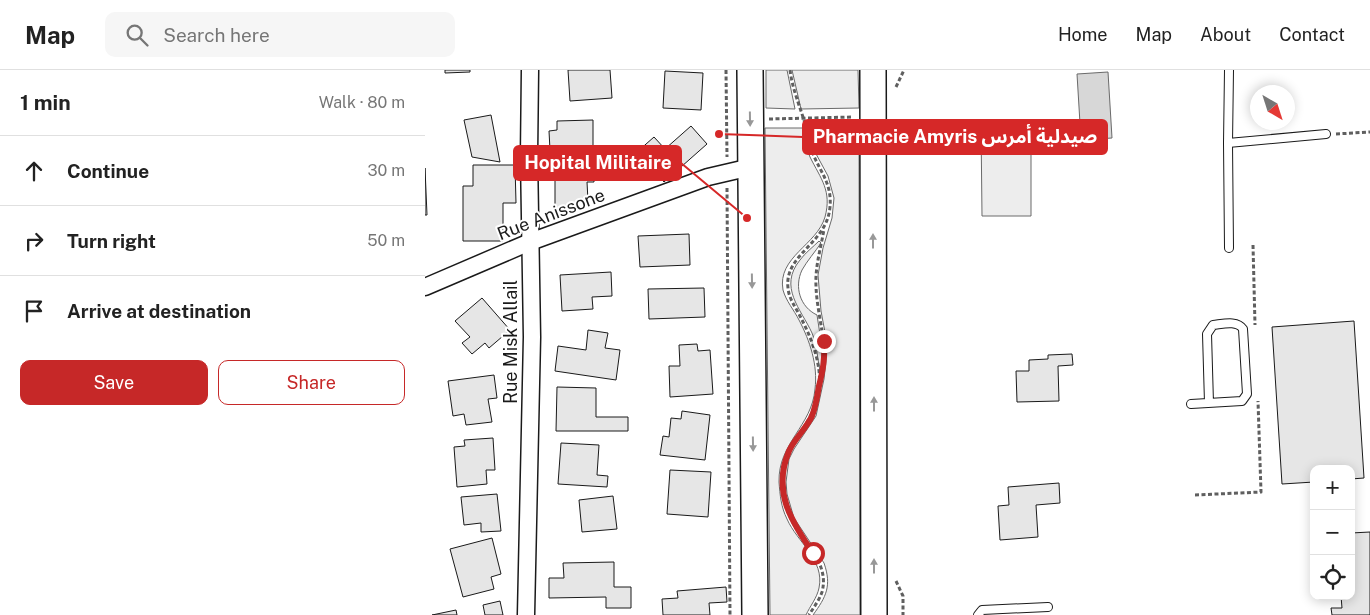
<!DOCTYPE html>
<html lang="en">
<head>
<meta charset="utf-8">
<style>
  :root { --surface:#fff; --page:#f6f6f6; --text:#222; --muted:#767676; --line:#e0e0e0; --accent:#c62828 }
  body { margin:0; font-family:"Public Sans","Noto Sans Arabic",sans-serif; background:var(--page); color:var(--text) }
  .controls { position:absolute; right:15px; bottom:15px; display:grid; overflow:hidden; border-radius:10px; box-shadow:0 2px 12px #0003 }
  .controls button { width:45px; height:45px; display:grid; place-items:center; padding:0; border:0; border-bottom:1px solid var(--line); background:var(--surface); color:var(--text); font:25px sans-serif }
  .compass { position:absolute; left:825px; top:15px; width:45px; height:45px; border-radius:50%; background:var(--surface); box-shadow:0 2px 12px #0003; rotate:141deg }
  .stop { position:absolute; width:15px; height:15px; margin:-11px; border:4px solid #c62828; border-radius:50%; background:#fff }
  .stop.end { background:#c62828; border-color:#fff; box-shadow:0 1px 5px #0008 }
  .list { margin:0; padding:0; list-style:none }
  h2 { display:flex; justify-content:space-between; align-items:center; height:65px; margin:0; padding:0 20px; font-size:21px }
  h2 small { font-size:16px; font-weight:400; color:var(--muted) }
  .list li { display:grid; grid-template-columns:32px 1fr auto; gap:15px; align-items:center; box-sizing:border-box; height:70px; padding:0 20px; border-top:1px solid var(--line) }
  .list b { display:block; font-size:19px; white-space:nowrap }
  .list em { font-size:16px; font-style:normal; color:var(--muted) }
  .actions { display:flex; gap:10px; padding:15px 20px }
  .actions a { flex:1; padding:11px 0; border:1px solid var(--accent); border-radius:10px; text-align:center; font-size:18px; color:var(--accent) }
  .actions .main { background:var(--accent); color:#fff }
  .icon { flex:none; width:28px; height:28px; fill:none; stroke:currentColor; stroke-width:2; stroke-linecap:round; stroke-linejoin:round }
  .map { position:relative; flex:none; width:945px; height:545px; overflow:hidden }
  header { display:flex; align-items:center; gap:30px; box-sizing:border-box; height:70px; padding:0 25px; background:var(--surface); border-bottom:1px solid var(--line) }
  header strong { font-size:24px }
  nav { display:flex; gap:28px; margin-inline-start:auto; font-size:18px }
  .search { width:350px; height:45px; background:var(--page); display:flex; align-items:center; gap:12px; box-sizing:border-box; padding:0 18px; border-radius:10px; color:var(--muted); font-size:19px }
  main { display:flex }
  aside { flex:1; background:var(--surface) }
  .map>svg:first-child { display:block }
  .green { fill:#ededed; stroke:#6a6a6a }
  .water { fill:#d7d7d7; stroke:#6a6a6a }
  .building { fill:#e6e6e6; stroke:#1a1a1a }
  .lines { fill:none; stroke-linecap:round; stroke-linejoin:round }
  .service-casing { stroke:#1a1a1a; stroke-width:10 }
  .minor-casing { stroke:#1a1a1a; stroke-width:19 }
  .primary-casing { stroke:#1a1a1a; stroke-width:28 }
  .path { stroke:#5f5f5f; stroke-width:3; stroke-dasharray:4 2.5; stroke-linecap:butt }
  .service { stroke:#fff; stroke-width:8 }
  .minor { stroke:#fff; stroke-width:16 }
  .primary { stroke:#fff; stroke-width:25 }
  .oneway { fill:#989898 }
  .route { stroke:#c62828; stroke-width:6 }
  .labels { text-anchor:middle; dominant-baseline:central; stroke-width:4; stroke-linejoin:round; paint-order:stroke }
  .street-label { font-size:18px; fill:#1a1a1a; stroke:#fff }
  .leader { fill:none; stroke:#d62828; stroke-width:2 }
  .callout-dot { fill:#d62828; stroke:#fff; stroke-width:2 }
  .callout { fill:#d62828; stroke:#d62828; stroke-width:2 }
  .callout-label { font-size:19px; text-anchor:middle; font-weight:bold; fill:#fff }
</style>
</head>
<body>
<header>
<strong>Map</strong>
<div class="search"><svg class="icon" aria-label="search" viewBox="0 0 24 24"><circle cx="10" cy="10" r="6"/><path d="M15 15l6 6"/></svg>Search here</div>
<nav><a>Home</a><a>Map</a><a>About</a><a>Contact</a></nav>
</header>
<main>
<aside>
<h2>1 min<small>Walk · 80 m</small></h2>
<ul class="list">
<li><svg class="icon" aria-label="ahead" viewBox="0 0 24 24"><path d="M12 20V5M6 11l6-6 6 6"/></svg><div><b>Continue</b></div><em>30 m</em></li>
<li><svg class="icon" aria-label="right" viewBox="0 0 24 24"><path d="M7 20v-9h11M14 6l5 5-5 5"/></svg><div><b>Turn right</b></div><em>50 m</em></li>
<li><svg class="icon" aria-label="arrive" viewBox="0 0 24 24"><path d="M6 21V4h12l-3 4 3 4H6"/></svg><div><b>Arrive at destination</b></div></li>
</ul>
<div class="actions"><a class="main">Save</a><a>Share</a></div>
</aside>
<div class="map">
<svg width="945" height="545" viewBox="0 0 945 545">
  <rect width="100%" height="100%" fill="#fff"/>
  <g class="green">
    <polygon points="341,0 362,0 370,39 341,38"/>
    <polygon points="367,0 433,0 434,38 376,39"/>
    <polygon points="556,54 606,54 606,146 557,146"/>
    <path d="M340 58H378C379 68 381 78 385 87 396 109 407 121 400 147 392 175 352 187 358 220 361 231 369 240 374 250 385 271 393 295 390 319 387 356 353 373 354 412 355 425 356 437 362 449 372 472 400 490 394 518 392 528 385 536 381 545H345Z"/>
    <path d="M385 58H434L435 545H388C401 527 407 516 399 493L369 448 362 424 361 412 364 389 369 379 391 346 399 309 401 291 402 273 396 241 393 205 398 178 407 148 409 128 403 106 390 82Z"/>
    <path d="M394 171 396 173C390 182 382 191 377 200 369 217 375 237 392 245L398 284 396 304C392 291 393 277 387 263 376 239 353 217 375 190 380 183 388 177 394 171Z"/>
  </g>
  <polygon class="water" points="683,2 687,68 656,70 652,4"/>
  <g class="building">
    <polygon points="20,0 45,0 45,2 20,3"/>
    <polygon points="143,0 185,0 187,28 145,31"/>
    <polygon points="240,1 278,3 276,40 238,38"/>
    <polygon points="66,45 75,92 47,87 39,50"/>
    <polygon points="168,50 168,78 125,80 124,61 132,60 132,51"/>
    <polygon points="266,56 282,74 239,112 212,82 229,67 240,79"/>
    <polygon points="130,89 168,89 169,112 162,112 163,131 153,131 153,139 130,139"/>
    <polygon points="48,95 90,95 91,133 78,133 78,171 38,171 38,116 48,116"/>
    <polygon points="0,98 2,145 0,145"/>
    <polygon points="264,164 265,195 215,197 213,166"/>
    <polygon points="186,202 187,226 167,227 168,239 137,241 135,205"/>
    <polygon points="279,218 280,247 224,249 223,219"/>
    <polygon points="57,228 85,260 64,278 60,273 47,284 37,273 45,267 30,251"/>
    <polygon points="929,251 939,408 926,409 926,399 889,399 889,412 857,414 847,257"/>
    <polygon points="163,260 183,263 180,278 195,280 191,310 130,301 133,276 161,280"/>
    <polygon points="272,274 273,281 285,280 288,324 245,327 244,296 255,296 254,275"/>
    <polygon points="647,284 648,295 633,296 634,331 592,332 591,301 604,301 604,290 623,289 623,285"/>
    <polygon points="69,305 72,328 63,329 67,352 41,355 39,344 28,346 23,311"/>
    <polygon points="132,317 171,318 171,347 203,347 203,361 131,361"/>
    <polygon points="257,341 285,345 280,390 235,385 238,366 244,367 246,348 256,349"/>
    <polygon points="68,368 70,400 61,400 62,414 32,417 29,377 40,376 39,370"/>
    <polygon points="136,373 174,375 172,405 183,406 182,417 133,414"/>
    <polygon points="245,400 286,402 283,447 242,444"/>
    <polygon points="634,413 635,433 611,435 613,467 575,470 573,436 584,435 583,417"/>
    <polygon points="72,424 76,461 56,462 56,453 39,455 36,427"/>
    <polygon points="188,426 192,459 157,462 154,430"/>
    <polygon points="945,462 945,545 907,545 906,538 917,538 916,526 926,526 926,463"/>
    <polygon points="67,468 76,504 66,507 69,519 38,527 25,479"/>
    <polygon points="189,492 189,517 206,517 206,538 181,538 181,527 124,528 124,508 139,508 138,493"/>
    <polygon points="301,517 302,532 284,533 285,545 238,545 237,529 253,528 252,521"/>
    <polygon points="75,531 78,545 60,545 58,535"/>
    <polygon points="31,540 32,545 7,545"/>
  </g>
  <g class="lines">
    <defs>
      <g id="service">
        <polyline points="804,0 803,73 901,64"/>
        <polyline points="803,73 804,178"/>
        <path d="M766 334 817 331 822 324 818 259C812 250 798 254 788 255L782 264 784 333"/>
        <polyline points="553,545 557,540 623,537"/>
      </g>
      <g id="minor">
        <polyline points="0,217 105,172 283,107 326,97"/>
        <polyline points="101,545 107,267 104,86 105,0"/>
      </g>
      <g id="primary">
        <polyline points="325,0 330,545"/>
        <polyline points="448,0 449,545"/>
      </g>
    </defs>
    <use href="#service" class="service-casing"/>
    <use href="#minor" class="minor-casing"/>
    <use href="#primary" class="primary-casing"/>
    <g class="path">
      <polyline points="301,0 302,87"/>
      <path d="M365 0C367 16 373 32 378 47 382 59 383 72 388 84 396 103 407 114 405 137 402 174 359 184 363 218 364 229 370 236 375 246 386 267 397 294 394 318 390 356 356 376 357 415 358 430 363 445 371 458 384 478 404 496 397 522 394 531 388 538 384 545"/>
      <polyline points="471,17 479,0"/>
      <polyline points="344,49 428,47"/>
      <polyline points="911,64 945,62"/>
      <polyline points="302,118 305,545"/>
      <polyline points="828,175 830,255"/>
      <path d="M395 313C406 280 392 249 391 216 390 196 396 178 399 159"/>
      <polyline points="770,425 836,422 833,331"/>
      <polyline points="471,511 478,526 478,545"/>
    </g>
    <use href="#service" class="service"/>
    <use href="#minor" class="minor"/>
    <use href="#primary" class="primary"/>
  </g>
  <defs><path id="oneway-solid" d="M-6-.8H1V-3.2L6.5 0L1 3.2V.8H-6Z" transform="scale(1.25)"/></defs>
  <g class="oneway">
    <use href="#oneway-solid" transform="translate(325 49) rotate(89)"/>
    <use href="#oneway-solid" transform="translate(448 171) rotate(-90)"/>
    <use href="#oneway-solid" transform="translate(327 211) rotate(89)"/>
    <use href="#oneway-solid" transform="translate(449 334) rotate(-90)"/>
    <use href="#oneway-solid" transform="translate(328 374) rotate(89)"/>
    <use href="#oneway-solid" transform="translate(449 496) rotate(-90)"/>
  </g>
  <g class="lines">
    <path class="route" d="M388 483C366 451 347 421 364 381 370 368 381 359 387 346 391 336 392 327 394 316 398 300 400 289 399 271"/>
  </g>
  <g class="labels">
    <g class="street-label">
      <text transform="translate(126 144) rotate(-21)">Rue Anissone</text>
      <text transform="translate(85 272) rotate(-90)">Rue Misk Allail</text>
    </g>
  </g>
  <path class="leader" d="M294 64L378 67M322 148L256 93"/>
  <g class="callout-dot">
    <circle cx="294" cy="64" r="5"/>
    <circle cx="322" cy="148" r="5"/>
  </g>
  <g class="callout">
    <rect x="378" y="50" width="304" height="34" rx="5"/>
    <rect x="89" y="76" width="167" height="34" rx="5"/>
  </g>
  <g class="callout-label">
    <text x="530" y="73">Pharmacie Amyris صيدلية أمرس</text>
    <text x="173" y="99">Hopital Militaire</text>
  </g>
</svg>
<div class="controls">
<button>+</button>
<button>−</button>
<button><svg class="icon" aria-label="locate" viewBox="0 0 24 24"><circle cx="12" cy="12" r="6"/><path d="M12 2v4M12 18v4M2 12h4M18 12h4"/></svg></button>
</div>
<svg class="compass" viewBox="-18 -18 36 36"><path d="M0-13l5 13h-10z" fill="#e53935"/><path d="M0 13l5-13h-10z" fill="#767676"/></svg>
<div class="stop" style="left:388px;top:483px"></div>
<div class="stop end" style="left:399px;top:271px"></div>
</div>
</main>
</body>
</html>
